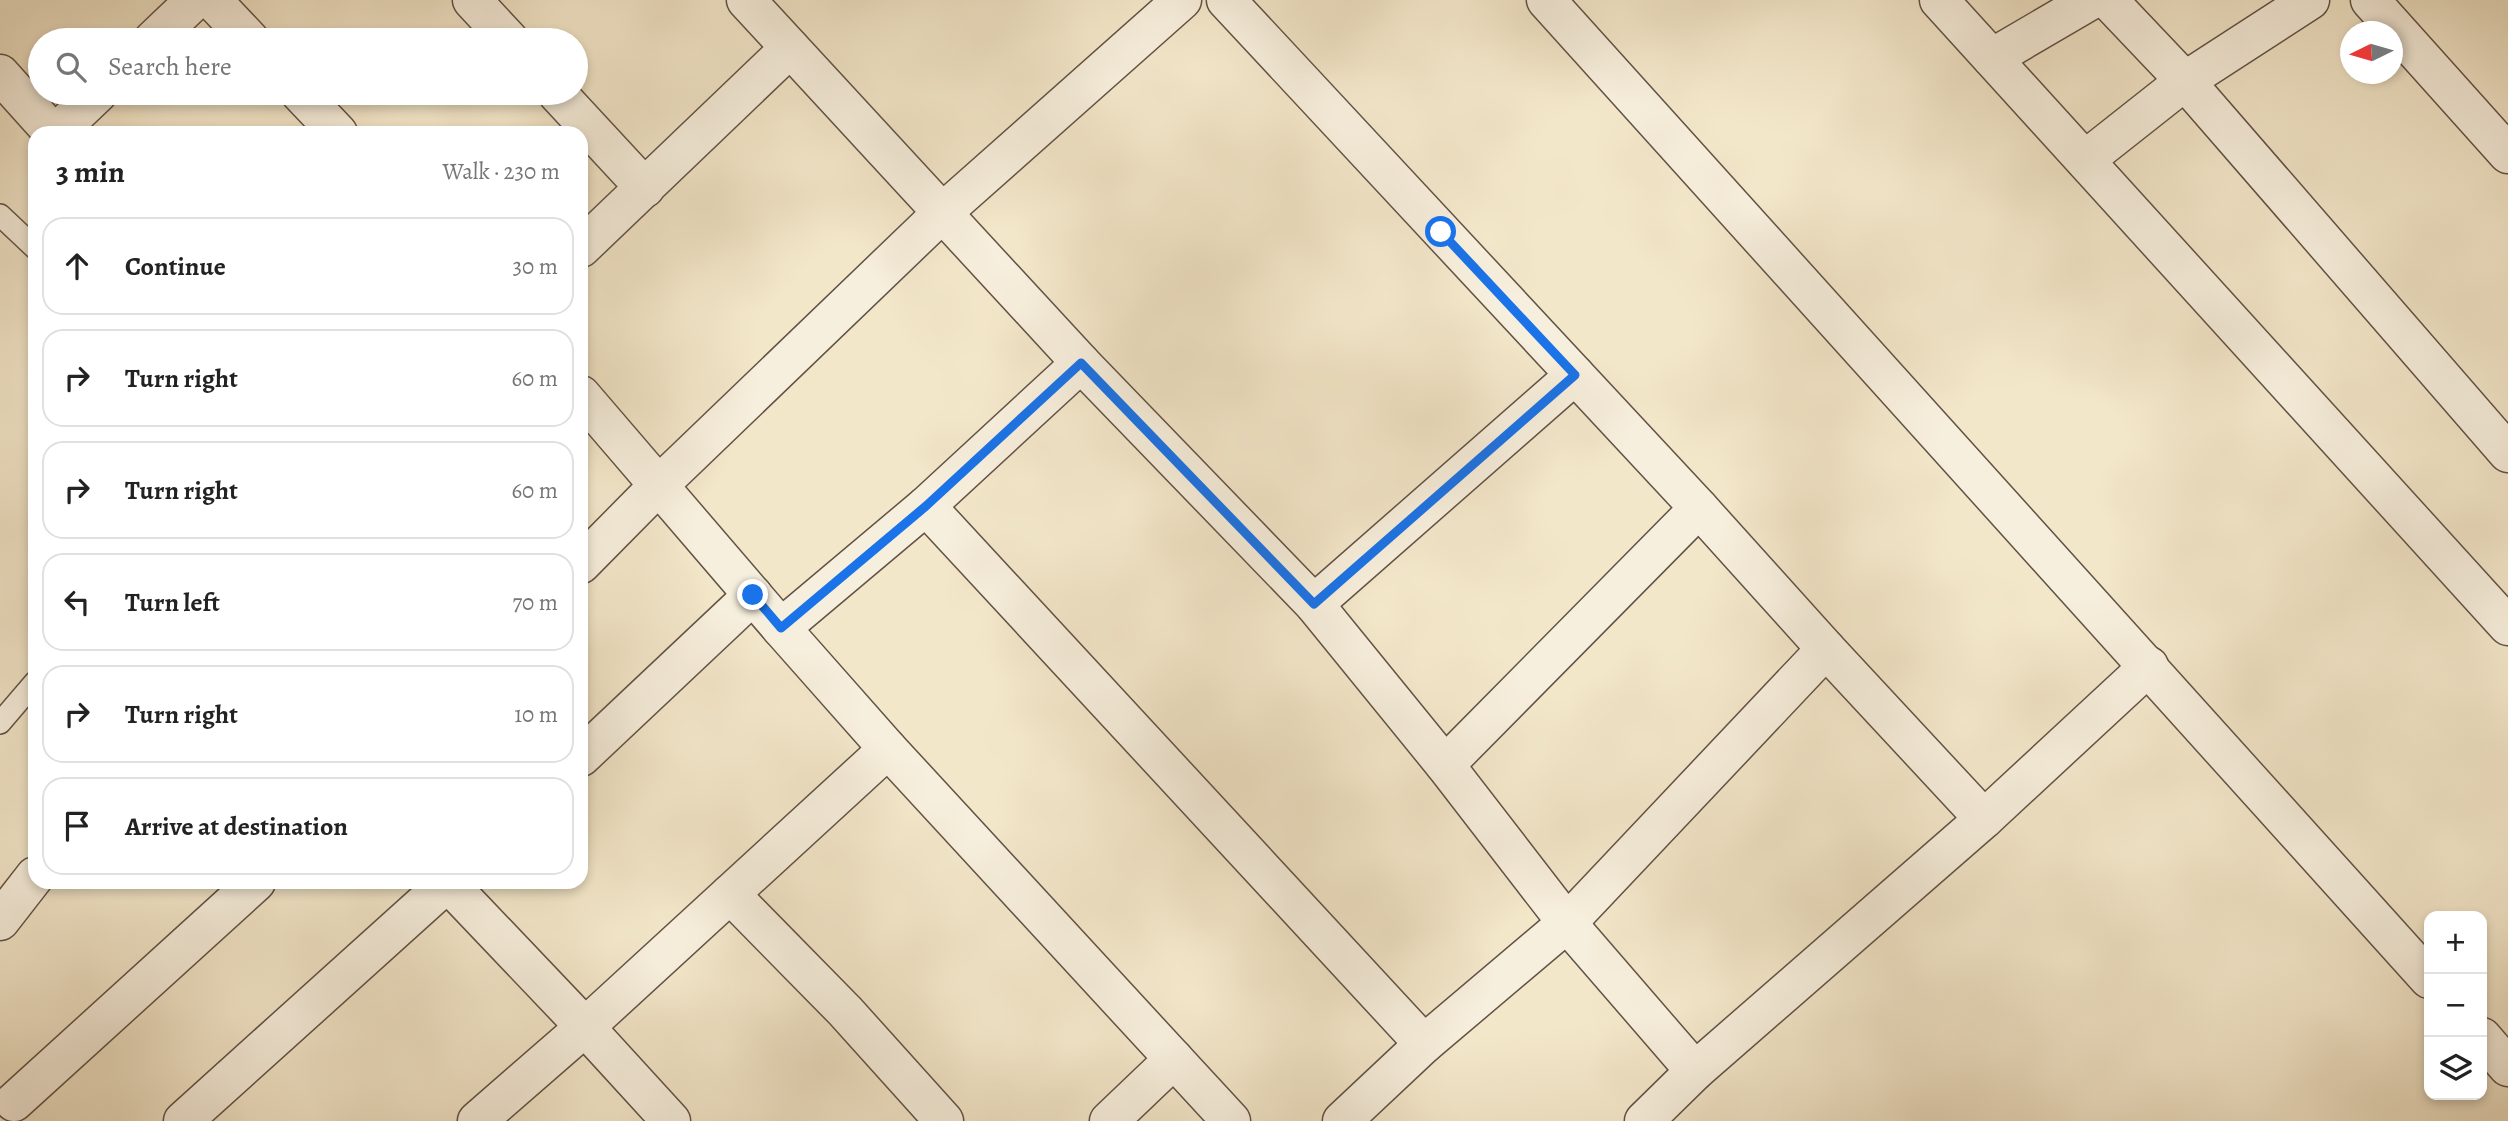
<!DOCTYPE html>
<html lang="en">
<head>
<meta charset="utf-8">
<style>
  :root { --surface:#fff; --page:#f6f6f6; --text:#222; --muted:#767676; --line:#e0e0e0 }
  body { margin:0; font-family:Alegreya,serif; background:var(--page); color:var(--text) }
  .controls { position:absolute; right:21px; bottom:21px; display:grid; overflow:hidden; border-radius:14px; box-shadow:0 4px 10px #0003 }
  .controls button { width:63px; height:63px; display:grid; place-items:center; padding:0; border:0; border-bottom:2px solid var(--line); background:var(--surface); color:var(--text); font:35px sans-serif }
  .compass { position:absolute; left:2340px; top:21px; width:63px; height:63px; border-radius:50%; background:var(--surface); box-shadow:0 4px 10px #0003; rotate:265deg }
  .stop { position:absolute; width:21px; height:21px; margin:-16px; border:5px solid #1a73e8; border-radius:50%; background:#fff }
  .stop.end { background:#1a73e8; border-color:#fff; box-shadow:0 2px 7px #0008 }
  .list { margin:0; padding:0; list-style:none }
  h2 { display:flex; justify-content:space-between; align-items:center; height:91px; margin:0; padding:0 28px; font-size:30px }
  h2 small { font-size:23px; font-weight:400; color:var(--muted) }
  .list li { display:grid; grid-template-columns:46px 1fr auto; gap:21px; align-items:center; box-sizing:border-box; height:98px; margin:0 14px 14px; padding:0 14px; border:2px solid var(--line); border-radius:21px }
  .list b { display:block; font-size:26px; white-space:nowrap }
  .list em { font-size:23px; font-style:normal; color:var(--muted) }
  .icon { flex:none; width:38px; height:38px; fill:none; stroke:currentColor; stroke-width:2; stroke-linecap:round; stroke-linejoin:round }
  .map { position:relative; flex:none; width:2508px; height:1121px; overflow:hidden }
  .search { position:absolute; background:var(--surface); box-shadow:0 4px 10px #0003; left:28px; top:28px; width:560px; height:77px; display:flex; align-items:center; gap:18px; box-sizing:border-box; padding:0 24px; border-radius:38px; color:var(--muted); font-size:26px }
  .panel { position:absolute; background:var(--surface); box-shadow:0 4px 10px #0003; left:28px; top:126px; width:560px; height:763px; border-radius:21px }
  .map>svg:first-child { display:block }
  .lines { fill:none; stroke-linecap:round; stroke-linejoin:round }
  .service-casing { stroke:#625246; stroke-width:24 }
  .minor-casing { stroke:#625246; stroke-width:41 }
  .tertiary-casing { stroke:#625246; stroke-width:41 }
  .service { stroke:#f7efdd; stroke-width:21 }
  .minor { stroke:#f7efdd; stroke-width:38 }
  .tertiary { stroke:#f7efdd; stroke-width:38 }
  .route { stroke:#1a73e8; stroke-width:9 }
</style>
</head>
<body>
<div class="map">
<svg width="2508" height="1121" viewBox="0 0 2508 1121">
  <rect width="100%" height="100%" fill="#f3e7ca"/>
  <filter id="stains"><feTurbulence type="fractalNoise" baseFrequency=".00286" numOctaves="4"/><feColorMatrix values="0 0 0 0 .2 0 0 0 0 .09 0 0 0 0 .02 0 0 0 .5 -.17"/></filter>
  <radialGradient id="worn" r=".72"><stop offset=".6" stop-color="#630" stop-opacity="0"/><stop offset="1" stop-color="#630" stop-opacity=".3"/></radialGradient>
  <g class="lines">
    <defs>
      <g id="service">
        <polyline points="0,215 35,248"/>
        <polyline points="0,723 35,682"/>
      </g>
      <g id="minor">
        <polyline points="212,0 250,40"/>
        <polyline points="472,0 509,40"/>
        <polyline points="746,0 1081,363 1314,604 1445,765 1567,923 1695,1071"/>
        <polyline points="1226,0 1699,508 1826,649 1984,819"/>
        <polyline points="1546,0 2429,979"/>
        <polyline points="2108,0 2185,81 2508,453"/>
        <polyline points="2370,0 2508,154"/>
        <polyline points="153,40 195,0"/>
        <polyline points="1992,58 2091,0"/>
        <polyline points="0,74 53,133"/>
        <polyline points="300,93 338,133"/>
        <polyline points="557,93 645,188"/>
        <polyline points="56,133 98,93"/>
        <polyline points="2085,160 2185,81 2310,0"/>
        <polyline points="581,248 790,48"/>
        <polyline points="581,395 781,628 888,749 1231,1121"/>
        <polyline points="926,506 1424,1044"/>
        <polyline points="581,564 659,485 942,213 1182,0"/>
        <polyline points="1314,604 1575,375"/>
        <polyline points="781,628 926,506 1081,363"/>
        <polyline points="581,757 753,595"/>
        <polyline points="1445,765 1699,508"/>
        <polyline points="447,882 585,1027 671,1121"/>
        <polyline points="730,894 845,1011 944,1121"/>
        <polyline points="0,921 35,876"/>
        <polyline points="2482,1037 2508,1067"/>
        <polyline points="14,1102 256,882"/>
        <polyline points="183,1121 448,882"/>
        <polyline points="477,1121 585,1027 888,749"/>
        <polyline points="1109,1121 1174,1059"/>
        <polyline points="1342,1121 1424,1044 1567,923 1826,649"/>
        <polyline points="1644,1121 1695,1071 1984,819 2149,666"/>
      </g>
      <polyline id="tertiary" points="1939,0 2508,626"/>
    </defs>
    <use href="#service" class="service-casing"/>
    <use href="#minor" class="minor-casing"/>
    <use href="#tertiary" class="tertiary-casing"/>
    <use href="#service" class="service"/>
    <use href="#minor" class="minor"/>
    <use href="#tertiary" class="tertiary"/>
  </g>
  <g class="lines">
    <polyline class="route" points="753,595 781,628 926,506 1081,363 1314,604 1575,375 1441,232"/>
  </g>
  <rect width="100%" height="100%" filter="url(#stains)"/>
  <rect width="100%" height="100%" fill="url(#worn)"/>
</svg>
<div class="controls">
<button>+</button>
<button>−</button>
<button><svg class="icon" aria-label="layers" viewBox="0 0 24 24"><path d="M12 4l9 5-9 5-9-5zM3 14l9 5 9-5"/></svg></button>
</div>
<svg class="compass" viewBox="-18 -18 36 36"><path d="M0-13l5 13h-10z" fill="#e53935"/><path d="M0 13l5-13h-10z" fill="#767676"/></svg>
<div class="stop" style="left:1441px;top:232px"></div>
<div class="stop end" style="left:753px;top:595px"></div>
<div class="search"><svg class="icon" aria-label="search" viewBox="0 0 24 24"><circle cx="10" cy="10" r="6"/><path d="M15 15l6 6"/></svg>Search here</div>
<section class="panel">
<h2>3 min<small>Walk · 230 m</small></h2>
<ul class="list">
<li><svg class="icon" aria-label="ahead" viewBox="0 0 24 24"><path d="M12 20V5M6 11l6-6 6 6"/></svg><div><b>Continue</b></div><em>30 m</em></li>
<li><svg class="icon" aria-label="right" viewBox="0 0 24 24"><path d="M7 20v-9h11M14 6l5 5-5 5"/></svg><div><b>Turn right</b></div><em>60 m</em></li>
<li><svg class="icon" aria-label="right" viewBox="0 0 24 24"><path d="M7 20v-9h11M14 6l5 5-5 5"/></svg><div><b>Turn right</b></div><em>60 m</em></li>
<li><svg class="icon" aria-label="left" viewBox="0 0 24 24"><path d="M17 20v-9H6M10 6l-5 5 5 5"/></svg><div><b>Turn left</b></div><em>70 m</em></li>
<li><svg class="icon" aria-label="right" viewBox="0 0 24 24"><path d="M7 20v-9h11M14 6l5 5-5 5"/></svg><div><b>Turn right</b></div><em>10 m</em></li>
<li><svg class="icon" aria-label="arrive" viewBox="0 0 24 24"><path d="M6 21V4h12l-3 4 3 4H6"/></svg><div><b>Arrive at destination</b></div></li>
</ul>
</section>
</div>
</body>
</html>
